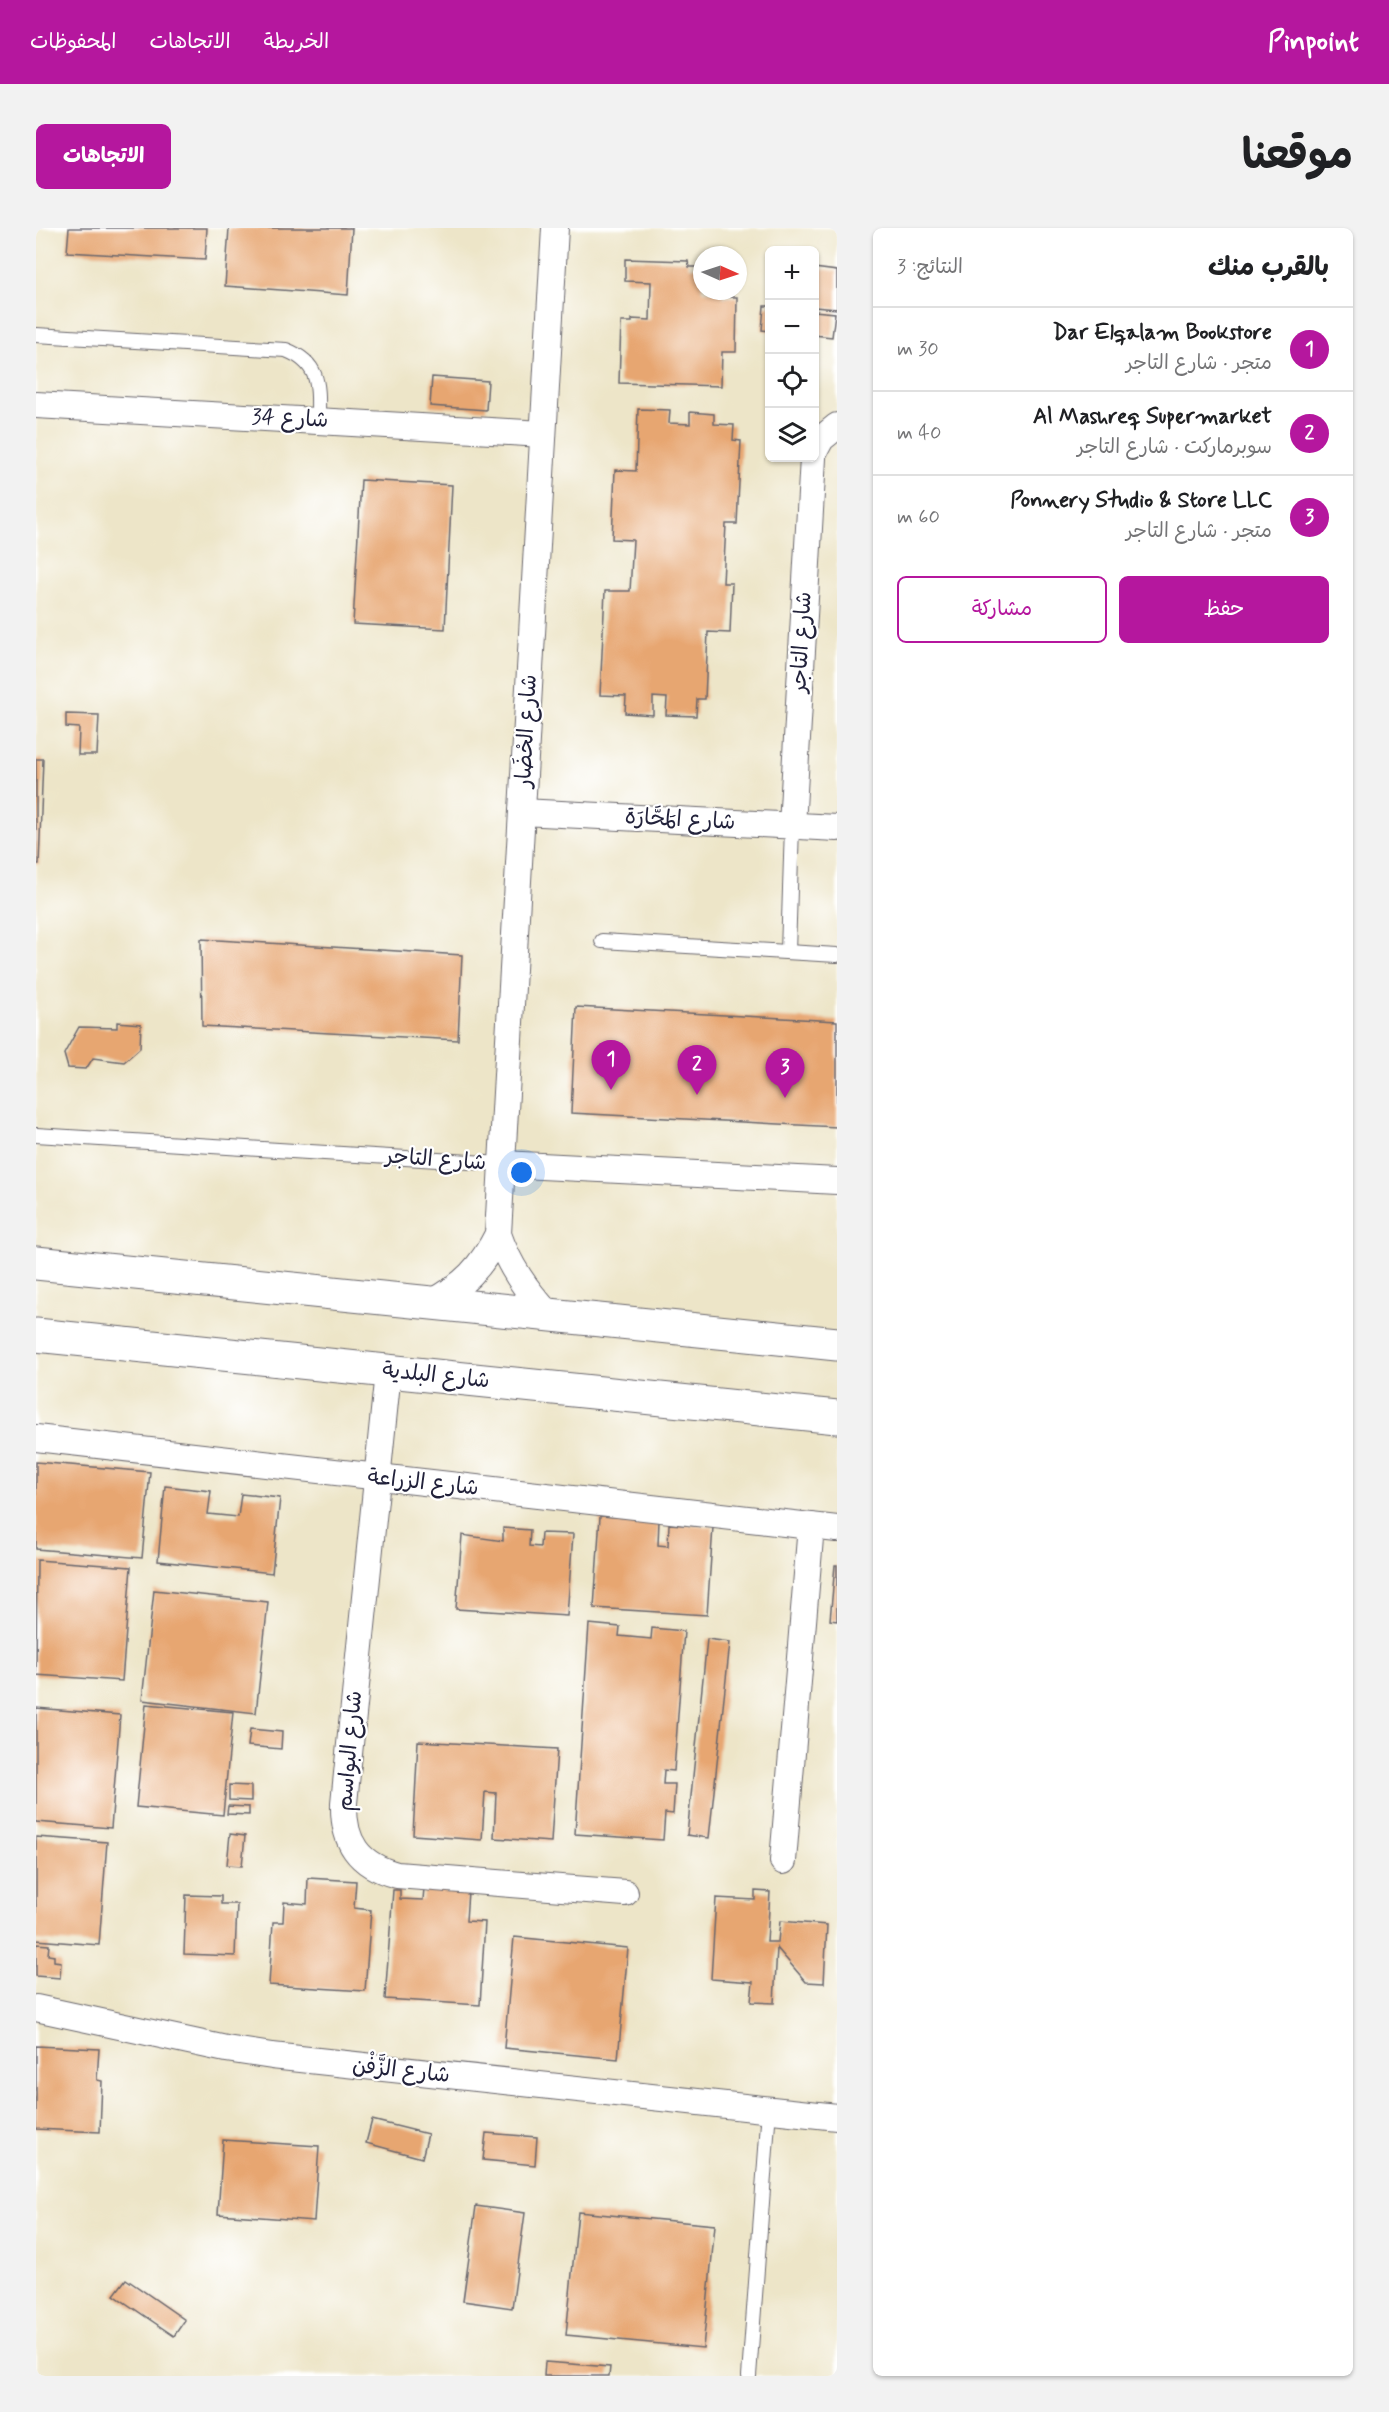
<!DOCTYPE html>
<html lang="ar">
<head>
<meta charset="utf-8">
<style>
  :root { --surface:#fff; --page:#f2f2f2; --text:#202124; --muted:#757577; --line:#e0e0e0; --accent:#b5179e }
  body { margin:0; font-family:Mynerve,"Playpen Sans Arabic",sans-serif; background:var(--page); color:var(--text); direction:rtl }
  .controls { position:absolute; right:18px; top:18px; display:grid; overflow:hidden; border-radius:9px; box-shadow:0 2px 4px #0004 }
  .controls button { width:54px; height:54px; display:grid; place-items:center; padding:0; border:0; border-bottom:2px solid var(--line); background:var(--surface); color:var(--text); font:30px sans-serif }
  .compass { position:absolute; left:657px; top:18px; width:54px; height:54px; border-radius:50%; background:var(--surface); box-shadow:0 2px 4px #0004; rotate:93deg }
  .you { position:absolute; left:486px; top:945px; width:21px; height:21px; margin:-15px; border:4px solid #fff; border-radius:50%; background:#1a73e8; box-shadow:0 0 0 9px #1a73e833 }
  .badge { display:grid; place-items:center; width:39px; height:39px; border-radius:50%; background:var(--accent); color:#fff; font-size:20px; font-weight:700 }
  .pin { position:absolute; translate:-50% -50px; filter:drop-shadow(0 2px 3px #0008) }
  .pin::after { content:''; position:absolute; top:32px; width:21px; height:18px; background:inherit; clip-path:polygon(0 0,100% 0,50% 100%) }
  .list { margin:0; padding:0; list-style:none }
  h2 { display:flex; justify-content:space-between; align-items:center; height:78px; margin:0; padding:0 24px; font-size:26px }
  h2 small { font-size:20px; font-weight:400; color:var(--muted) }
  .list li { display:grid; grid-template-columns:39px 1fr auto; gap:18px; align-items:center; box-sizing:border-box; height:84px; padding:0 24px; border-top:2px solid var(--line) }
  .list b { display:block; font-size:22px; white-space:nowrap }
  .list p { margin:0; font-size:20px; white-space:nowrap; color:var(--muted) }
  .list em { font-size:20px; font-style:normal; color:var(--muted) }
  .actions { display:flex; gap:12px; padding:18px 24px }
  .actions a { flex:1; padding:14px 0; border:2px solid var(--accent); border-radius:9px; text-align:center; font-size:21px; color:var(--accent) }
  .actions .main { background:var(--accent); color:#fff }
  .icon { flex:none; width:33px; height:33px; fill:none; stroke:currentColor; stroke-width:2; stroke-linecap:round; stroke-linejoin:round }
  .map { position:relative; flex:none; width:801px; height:2148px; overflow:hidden; direction:ltr; border-radius:9px }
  header { display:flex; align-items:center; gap:36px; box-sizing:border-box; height:84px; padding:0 30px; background:var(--accent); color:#fff }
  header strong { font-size:28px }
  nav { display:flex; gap:33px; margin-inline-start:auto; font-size:21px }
  .intro { display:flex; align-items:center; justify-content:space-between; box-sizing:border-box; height:144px; padding:0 36px }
  h1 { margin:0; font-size:42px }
  .button { padding:15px 27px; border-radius:9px; background:var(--accent); color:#fff; font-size:21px; font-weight:700 }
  main { display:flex; gap:36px; padding:0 36px }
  aside { flex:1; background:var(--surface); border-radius:9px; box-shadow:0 2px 4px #0004 }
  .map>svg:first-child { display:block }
  .building { fill:#e7a671 }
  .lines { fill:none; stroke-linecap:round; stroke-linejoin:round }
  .lane-casing { stroke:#69666c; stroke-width:16 }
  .street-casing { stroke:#69666c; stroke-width:28 }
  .primary-casing { stroke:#69666c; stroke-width:35 }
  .lane { stroke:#fff; stroke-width:14 }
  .street { stroke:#fff; stroke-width:26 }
  .primary { stroke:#fff; stroke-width:33 }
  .labels { text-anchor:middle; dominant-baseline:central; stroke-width:4.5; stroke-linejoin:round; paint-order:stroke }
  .street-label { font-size:22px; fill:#22223b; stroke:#fff }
</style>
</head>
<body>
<header>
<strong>Pinpoint</strong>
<nav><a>الخريطة</a><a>الاتجاهات</a><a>المحفوظات</a></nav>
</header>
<div class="intro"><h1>موقعنا</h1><a class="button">الاتجاهات</a></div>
<main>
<aside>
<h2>بالقرب منك<small>النتائج: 3</small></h2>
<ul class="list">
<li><span class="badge">1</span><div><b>Dar Elqalam Bookstore</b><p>متجر · شارع التاجر</p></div><em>30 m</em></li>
<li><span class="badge">2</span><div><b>Al Mashreq Supermarket</b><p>سوبرماركت · شارع التاجر</p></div><em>40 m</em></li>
<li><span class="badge">3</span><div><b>Ponnery Studio &amp; Store LLC</b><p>متجر · شارع التاجر</p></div><em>60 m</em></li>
</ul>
<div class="actions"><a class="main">حفظ</a><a>مشاركة</a></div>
</aside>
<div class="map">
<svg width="801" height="2148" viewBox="0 0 801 2148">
  <rect width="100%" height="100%" fill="#fff"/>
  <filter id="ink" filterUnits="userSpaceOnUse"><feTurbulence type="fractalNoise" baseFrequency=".0167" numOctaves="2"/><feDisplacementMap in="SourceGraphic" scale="12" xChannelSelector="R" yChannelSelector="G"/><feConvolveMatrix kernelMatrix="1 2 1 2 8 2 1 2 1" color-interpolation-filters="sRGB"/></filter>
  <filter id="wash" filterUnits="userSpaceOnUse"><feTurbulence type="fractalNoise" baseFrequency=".008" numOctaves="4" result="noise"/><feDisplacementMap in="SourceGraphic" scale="24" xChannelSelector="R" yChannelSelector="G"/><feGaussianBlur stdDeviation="1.35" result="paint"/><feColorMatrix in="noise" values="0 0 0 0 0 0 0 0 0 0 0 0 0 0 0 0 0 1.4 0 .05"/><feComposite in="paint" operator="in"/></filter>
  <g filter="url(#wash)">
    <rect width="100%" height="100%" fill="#ede5c8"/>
    <g id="blocks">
      <g class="building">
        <polygon points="33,0 171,0 169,32 31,24"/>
        <polygon points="193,0 316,0 312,67 189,58"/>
        <polygon points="589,31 652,33 653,39 666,39 666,63 688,63 687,69 701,69 700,124 686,124 685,158 583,155 585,94 596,94 596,91 614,92 615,54 589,53"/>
        <polygon points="778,40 801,43 801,81 778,79"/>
        <polygon points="728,78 734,78 734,103 726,102"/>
        <polygon points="778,83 799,85 796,109 778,107"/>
        <polygon points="396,149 452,153 450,182 394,178"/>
        <polygon points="602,181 634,182 633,195 654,196 654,184 678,186 678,196 698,197 697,212 705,213 701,296 690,296 687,355 696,355 694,405 672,404 669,471 661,471 660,488 630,487 631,470 617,469 617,487 589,485 590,468 564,467 569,363 594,363 597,312 576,311 579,242 600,243"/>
        <polygon points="325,252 416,257 409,401 317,396"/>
        <polygon points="30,486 63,487 61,527 42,527 43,500 30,499"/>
        <polygon points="0,531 7,531 3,636 0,636"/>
        <polygon points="165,711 426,727 422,812 166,798"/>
        <polygon points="540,779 801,793 801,899 535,885"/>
        <polygon points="81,794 105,796 104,820 88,834 57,830 50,841 32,840 28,826 43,799 81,800"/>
        <polygon points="0,1234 114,1244 106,1330 0,1321"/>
        <polygon points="129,1258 175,1263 172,1286 202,1289 205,1266 244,1270 236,1345 122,1333"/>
        <polygon points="564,1288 623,1292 622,1317 632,1318 633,1296 677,1299 671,1387 558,1380"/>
        <polygon points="467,1300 494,1302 493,1318 504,1319 505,1305 537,1306 531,1388 420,1381 426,1307 467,1313"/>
        <polygon points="1,1332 95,1339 86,1453 0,1447"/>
        <polygon points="799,1337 801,1337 801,1393 794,1392"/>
        <polygon points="118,1362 232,1374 220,1485 106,1472"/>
        <polygon points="553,1396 584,1399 583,1408 615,1411 616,1400 648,1403 638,1543 628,1542 627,1556 639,1556 637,1586 629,1585 627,1612 539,1606"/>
        <polygon points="671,1411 694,1414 673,1610 651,1607"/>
        <polygon points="110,1476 197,1484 187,1587 100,1579"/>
        <polygon points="0,1480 84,1487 75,1600 0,1594"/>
        <polygon points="214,1501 246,1504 245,1521 212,1518"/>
        <polygon points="382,1513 521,1521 515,1614 458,1610 460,1565 449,1564 446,1612 377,1607"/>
        <polygon points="193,1557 215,1558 215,1573 193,1572"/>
        <polygon points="192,1578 213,1579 213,1587 191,1586"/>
        <polygon points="194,1606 209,1608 206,1638 191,1637"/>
        <polygon points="0,1609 71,1614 63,1717 0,1712"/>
        <polygon points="272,1650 320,1653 318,1680 335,1682 329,1763 233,1757 237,1694 247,1694 248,1674 271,1676"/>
        <polygon points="388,1660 432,1663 430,1693 449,1694 444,1777 349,1771 357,1662 364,1662 364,1671 387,1672"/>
        <polygon points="719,1663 734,1664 731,1714 742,1714 744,1693 791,1697 788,1755 770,1754 741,1720 738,1775 715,1774 717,1754 675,1751 680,1670 719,1672"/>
        <polygon points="150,1667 185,1668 185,1676 201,1676 199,1728 148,1726"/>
        <polygon points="478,1709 592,1720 582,1831 468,1820"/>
        <polygon points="0,1716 13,1717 12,1727 18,1728 18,1733 25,1734 24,1750 0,1748"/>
        <polygon points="0,1818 63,1821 61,1852 66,1853 64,1904 0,1901"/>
        <polygon points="336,1892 392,1906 386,1930 330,1915"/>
        <polygon points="450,1905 501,1909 499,1937 447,1932"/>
        <polygon points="187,1912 283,1918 278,1993 182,1986"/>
        <polygon points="440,1978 489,1985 476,2080 427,2073"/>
        <polygon points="542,1984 679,1997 667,2120 530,2107"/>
        <polygon points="90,2051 149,2092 138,2108 78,2067"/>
        <polygon points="509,2134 574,2139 573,2148 508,2148"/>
      </g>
    </g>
  </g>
  <g filter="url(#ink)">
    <use href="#blocks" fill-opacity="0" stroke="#69666c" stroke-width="1.5"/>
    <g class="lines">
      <defs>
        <g id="lane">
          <path d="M0 107 250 122C286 136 282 160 282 193"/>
          <polyline points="566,713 801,727"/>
          <polyline points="752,724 756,598"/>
          <polyline points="0,907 466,936"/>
          <polyline points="713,2148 733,1881"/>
        </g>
        <g id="street">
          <polyline points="0,177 507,206"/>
          <polyline points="778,224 785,211 801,198"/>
          <polyline points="486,584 801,600"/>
          <polyline points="756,598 777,230"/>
          <polyline points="466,936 801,953"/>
          <path d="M395 1075C428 1057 445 1040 462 1006"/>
          <path d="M513 1087C490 1062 473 1038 462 1006L519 0"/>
          <path d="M352 1144 308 1575C307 1614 322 1637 361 1647L589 1665"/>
          <polyline points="0,1210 801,1301"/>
          <polyline points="747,1633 775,1298"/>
          <polyline points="0,1780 190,1821 236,1828 801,1889"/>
        </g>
        <g id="primary">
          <polyline points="0,1035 801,1116"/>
          <polyline points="0,1107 801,1189"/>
        </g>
      </defs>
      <use href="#lane" class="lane-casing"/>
      <use href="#street" class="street-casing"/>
      <use href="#primary" class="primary-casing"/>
      <use href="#lane" class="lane"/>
      <use href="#street" class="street"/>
      <use href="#primary" class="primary"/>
    </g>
  </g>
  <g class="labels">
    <g class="street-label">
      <text transform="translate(254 191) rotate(3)">شارع 34</text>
      <text transform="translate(766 414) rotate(-87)">شارع التاجر</text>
      <text transform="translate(491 503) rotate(-87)">شارع الحْضَار</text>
      <text transform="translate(644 592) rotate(3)">شارع المَحَّارَة</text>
      <text transform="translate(400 932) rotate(4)">شارع التاجر</text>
      <text transform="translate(400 1148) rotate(6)">شارع البلدية</text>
      <text transform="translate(387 1255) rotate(6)">شارع الزراعة</text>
      <text transform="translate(314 1523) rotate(-85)">شارع البواسم</text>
      <text transform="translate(365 1843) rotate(6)">شارع الزَّفْن</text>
    </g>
  </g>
</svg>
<div class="controls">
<button>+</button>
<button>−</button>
<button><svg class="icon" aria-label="locate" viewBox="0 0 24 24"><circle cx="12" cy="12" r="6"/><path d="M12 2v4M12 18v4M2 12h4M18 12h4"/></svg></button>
<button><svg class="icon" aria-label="layers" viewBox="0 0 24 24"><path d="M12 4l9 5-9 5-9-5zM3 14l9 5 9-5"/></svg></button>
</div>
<svg class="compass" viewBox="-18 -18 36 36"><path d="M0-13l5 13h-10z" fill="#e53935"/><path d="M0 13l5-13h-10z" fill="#757577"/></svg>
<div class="you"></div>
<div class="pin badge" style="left:575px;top:862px">1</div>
<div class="pin badge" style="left:661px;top:867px">2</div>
<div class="pin badge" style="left:749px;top:870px">3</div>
</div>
</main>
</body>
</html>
